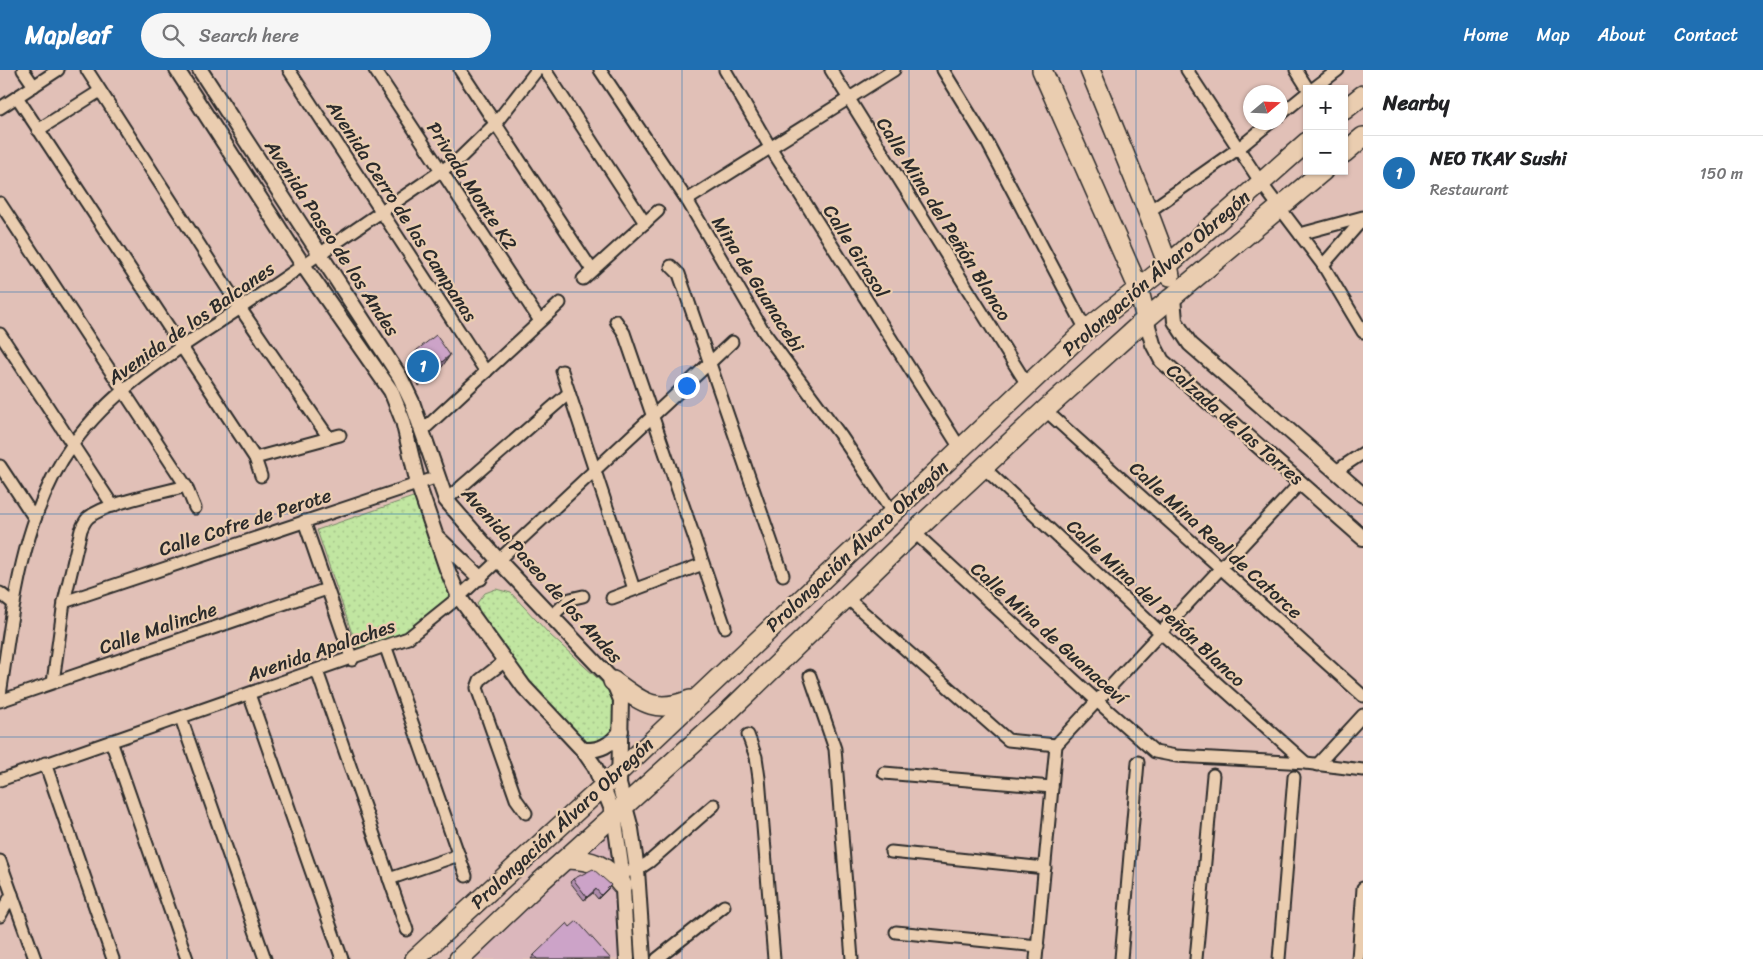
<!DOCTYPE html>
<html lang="en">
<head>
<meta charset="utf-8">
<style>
  :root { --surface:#fff; --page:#f6f6f6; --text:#202124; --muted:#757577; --line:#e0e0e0; --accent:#1f6fb2 }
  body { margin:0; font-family:Sriracha,sans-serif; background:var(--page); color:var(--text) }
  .controls { position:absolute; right:15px; top:15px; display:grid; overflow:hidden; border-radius:0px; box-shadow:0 1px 4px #0004 }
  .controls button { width:45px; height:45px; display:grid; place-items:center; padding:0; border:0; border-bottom:1px solid var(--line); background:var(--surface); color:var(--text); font:25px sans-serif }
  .compass { position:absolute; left:1243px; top:15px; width:45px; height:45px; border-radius:50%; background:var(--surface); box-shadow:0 1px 4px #0004; rotate:71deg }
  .you { position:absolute; left:686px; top:315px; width:18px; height:18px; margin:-12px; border:4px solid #fff; border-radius:50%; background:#1a73e8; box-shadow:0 0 0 8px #1a73e833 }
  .badge { display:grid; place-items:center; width:32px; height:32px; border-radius:50%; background:var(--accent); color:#fff; font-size:16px; font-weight:700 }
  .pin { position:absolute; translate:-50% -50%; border:2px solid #fff; box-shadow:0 1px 5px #0006 }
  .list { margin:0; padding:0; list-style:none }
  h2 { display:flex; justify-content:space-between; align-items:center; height:65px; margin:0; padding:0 20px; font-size:21px }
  h2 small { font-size:16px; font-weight:400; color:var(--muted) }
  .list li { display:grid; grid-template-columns:32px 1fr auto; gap:15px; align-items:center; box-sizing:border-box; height:75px; padding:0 20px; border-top:1px solid var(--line) }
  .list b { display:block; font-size:19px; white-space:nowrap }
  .list p { margin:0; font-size:16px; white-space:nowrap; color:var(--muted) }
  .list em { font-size:16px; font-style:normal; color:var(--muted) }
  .icon { flex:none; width:28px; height:28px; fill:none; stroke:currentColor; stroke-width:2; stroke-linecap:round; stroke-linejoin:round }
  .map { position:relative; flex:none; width:1363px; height:889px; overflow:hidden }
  header { display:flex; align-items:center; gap:30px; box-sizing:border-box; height:70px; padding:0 25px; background:var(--accent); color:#fff }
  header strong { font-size:24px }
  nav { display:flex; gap:28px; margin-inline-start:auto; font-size:18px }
  .search { width:350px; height:45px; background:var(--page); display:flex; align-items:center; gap:12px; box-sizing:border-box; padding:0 18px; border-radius:28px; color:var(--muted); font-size:19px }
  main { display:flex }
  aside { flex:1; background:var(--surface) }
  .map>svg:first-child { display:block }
  .built { fill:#dbb7bc }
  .park { fill:url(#park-dots); stroke:#768866 }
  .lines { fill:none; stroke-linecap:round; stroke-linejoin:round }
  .minor-casing { stroke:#2b2b2b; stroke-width:15 }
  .tertiary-casing { stroke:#2b2b2b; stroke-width:18 }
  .primary-casing { stroke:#2b2b2b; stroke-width:22 }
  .minor { stroke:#eacdb0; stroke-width:11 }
  .tertiary { stroke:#eacdb0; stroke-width:14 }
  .primary { stroke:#eacdb0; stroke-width:19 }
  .wall { fill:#af8cac; stroke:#2b2b2b }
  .shaded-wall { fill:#8f728c; stroke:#2b2b2b }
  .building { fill:#cca3c8; stroke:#2b2b2b }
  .grid { fill:none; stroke:#1f6fb2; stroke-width:1; stroke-opacity:0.55 }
  .labels { text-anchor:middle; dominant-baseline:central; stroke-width:4.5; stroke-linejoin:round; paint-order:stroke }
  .street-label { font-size:19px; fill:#2b2b2b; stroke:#eacdb0 }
</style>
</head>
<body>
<header>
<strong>Mapleaf</strong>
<div class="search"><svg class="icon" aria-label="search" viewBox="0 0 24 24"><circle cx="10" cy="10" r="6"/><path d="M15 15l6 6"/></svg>Search here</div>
<nav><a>Home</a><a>Map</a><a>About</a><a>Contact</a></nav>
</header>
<main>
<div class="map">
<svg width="1363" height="889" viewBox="0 0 1363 889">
  <defs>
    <pattern id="park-dots" width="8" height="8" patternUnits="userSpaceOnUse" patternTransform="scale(1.25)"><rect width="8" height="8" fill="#c1e6a1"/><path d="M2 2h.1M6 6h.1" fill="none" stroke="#a6c58b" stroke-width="1.8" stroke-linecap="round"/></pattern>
  </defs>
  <rect width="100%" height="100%" fill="#e1c0b7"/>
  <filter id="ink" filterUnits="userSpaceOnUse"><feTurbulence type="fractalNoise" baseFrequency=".02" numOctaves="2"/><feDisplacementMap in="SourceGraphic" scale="10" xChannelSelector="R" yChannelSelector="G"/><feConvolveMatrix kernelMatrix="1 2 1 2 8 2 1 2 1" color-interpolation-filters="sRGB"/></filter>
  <g filter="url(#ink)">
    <polygon class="built" points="614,745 626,889 460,889"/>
    <g class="park">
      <polygon points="416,426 453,528 409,565 359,584 317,460"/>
      <polygon points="496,519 511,523 550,565 606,616 617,639 616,662 607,670 588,674 538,623 482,549 477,533 485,523"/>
    </g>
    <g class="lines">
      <defs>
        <g id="minor">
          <polyline points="23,0 34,16"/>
          <polyline points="87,0 240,238 329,368"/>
          <polyline points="289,0 486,302"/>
          <polyline points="375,0 540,251"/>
          <polyline points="460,0 592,200"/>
          <polyline points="545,0 645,153"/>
          <polyline points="600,0 687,130 764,262 841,366 892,442"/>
          <polyline points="725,0 770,77 960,378"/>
          <polyline points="831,0 1028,316"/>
          <polyline points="943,0 987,72 1086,260"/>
          <polyline points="1187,0 1261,113 1323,195 1363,262"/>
          <polyline points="1296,0 1308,19"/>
          <polyline points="1313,19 1338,0"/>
          <polyline points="17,27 255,388 261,406"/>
          <polyline points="0,38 58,0"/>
          <polyline points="1280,45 1307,23"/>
          <polyline points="38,60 100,21"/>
          <polyline points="687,130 894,0"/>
          <polyline points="0,133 186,416 195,438"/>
          <polyline points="1148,142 1239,78 1271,52"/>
          <polyline points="1300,164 1363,147"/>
          <polyline points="1323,195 1363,149"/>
          <polyline points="671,196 679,204 783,505"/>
          <polyline points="583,209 658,141"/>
          <polyline points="616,251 624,263 725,557"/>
          <polyline points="0,264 113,436"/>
          <polyline points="562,301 634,519"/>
          <polyline points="1045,340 1363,626"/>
          <polyline points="422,361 560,233"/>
          <polyline points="255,388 340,365"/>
          <polyline points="0,396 35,449"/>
          <polyline points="983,397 1161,563 1306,693"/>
          <polyline points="1336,401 1363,383"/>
          <polyline points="446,430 569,323"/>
          <polyline points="304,451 352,590"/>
          <polyline points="914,462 1097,631 1155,682 1176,686 1306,693 1363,700"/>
          <polyline points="0,523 14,534"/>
          <polyline points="846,527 1008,670 1056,675"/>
          <polyline points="612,528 703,494"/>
          <polyline points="64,532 438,407"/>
          <polyline points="551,547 570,529 583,526"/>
          <polyline points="386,578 466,806"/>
          <polyline points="505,591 480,610 477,618 516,729 526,743"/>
          <polyline points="317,601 407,860"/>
          <polyline points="810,606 835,679 852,889"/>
          <path d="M53 612 64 532 81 460C83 455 85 450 89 447 108 432 162 423 186 416"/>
          <polyline points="249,624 342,889"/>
          <path d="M0 625C13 540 21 446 73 374 116 314 182 277 242 237 315 187 387 138 460 88L495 54 537 0"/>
          <polyline points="0,631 327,519"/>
          <polyline points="181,648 265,889"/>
          <polyline points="748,665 756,687 759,708 774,889"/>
          <polyline points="111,671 187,889"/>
          <polyline points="1056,675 1301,412"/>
          <polyline points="45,693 113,889"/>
          <polyline points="1317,695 1363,645"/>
          <polyline points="884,703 1052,717"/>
          <polyline points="0,710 408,568 459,527 732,272"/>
          <polyline points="891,782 1045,798"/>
          <polyline points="0,791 35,889"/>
          <polyline points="622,802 637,800 649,792 714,735"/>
          <polyline points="389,809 459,785"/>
          <polyline points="0,846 12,824"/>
          <polyline points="896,862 1038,876"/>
          <polyline points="657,889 724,836"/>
          <polyline points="1036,889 1056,675"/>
          <polyline points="1121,889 1138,692"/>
          <polyline points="1196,889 1213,705"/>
          <polyline points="1279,889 1294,707"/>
          <polyline points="1358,889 1363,818"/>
        </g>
        <g id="tertiary">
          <polyline points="177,0 303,195 391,321 403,351 418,414 447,499 459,527 524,617 583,680 595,697 614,745 622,802 627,889"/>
          <polyline points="200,0 400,307 412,332 446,430 499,491 613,611 621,630 619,714 631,759 637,800 643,889"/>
          <polyline points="1173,227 1175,251 1190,274 1363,425"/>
          <polyline points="1146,249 1153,274 1162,291 1363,468"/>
          <polyline points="438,468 480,508"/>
          <path d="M583 680C600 681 611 675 621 661"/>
        </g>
        <g id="primary">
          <polyline points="1042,0 1138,217 1146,249"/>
          <polyline points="1090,0 1148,142 1168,195 1170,206"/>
          <polyline points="1344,40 1363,25"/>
          <polyline points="1344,83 1363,67"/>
          <path d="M613 611C642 632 654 644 690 630"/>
          <path d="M567 789C592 790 606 795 622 815"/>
          <polyline points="415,889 619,702 1086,260 1168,195 1307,72"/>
          <polyline points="459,889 540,812 725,645 914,462 1045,340 1146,249 1323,101"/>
        </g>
      </defs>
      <use href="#minor" class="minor-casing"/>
      <use href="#tertiary" class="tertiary-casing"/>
      <use href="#primary" class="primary-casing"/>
      <use href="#minor" class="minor"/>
      <use href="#tertiary" class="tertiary"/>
      <use href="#primary" class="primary"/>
    </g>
    <g class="wall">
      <polygon points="417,280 450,285 442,297 419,316 409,291"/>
      <polygon points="573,809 608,819 598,829 593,823 584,830 570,812"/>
      <polygon points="570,857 611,889 531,889 534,885"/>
    </g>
    <g class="shaded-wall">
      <polygon points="450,285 442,297 419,316 427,305"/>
      <polygon points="611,815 608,819 598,829 601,825"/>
      <polygon points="596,819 593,823 584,830 587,827"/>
    </g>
    <g class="building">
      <polygon points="436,265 450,285 427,305 417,280"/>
      <polygon points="593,799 611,815 601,825 596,819 587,827 573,809"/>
      <polygon points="577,851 611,889 537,889 534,885 567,853 570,857"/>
    </g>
  </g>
  <path class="grid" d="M227 0V889M454 0V889M682 0V889M909 0V889M1136 0V889M0 222H1363M0 444H1363M0 667H1363"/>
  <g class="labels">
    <g class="street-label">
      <text transform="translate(472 116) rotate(57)">Privada Monte K2</text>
      <text transform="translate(402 141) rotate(57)">Avenida Cerro de las Campanas</text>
      <text transform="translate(944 149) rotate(58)">Calle Mina del Peñón Blanco</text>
      <text transform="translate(332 168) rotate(57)">Avenida Paseo de los Andes</text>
      <text transform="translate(856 181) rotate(58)">Calle Girasol</text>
      <text transform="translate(1156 203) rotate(-41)">Prolongación Álvaro Obregón</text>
      <text transform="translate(758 214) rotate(58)">Mina de Guanacebi</text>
      <text transform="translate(191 253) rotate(-35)">Avenida de los Balcanes</text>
      <text transform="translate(1235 354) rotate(41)">Calzada de las Torres</text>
      <text transform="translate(245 452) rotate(-18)">Calle Cofre de Perote</text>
      <text transform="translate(1216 470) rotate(42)">Calle Mina Real de Catorce</text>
      <text transform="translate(857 476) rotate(-43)">Prolongación Álvaro Obregón</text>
      <text transform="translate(542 505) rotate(48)">Avenida Paseo de los Andes</text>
      <text transform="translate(1156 533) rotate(43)">Calle Mina del Peñón Blanco</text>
      <text transform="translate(158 558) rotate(-19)">Calle Malinche</text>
      <text transform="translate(1049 563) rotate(42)">Calle Mina de Guanaceví</text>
      <text transform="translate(321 580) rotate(-19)">Avenida Apalaches</text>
      <text transform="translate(562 753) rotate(-43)">Prolongación Álvaro Obregón</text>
    </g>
  </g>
</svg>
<div class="controls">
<button>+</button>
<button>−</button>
</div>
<svg class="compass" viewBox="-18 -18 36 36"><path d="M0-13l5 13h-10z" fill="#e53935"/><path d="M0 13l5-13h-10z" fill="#757577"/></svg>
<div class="you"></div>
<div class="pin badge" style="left:423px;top:296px">1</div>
</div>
<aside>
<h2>Nearby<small></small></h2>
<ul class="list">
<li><span class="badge">1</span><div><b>NEO TKAY Sushi</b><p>Restaurant</p></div><em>150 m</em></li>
</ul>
</aside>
</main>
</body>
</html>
